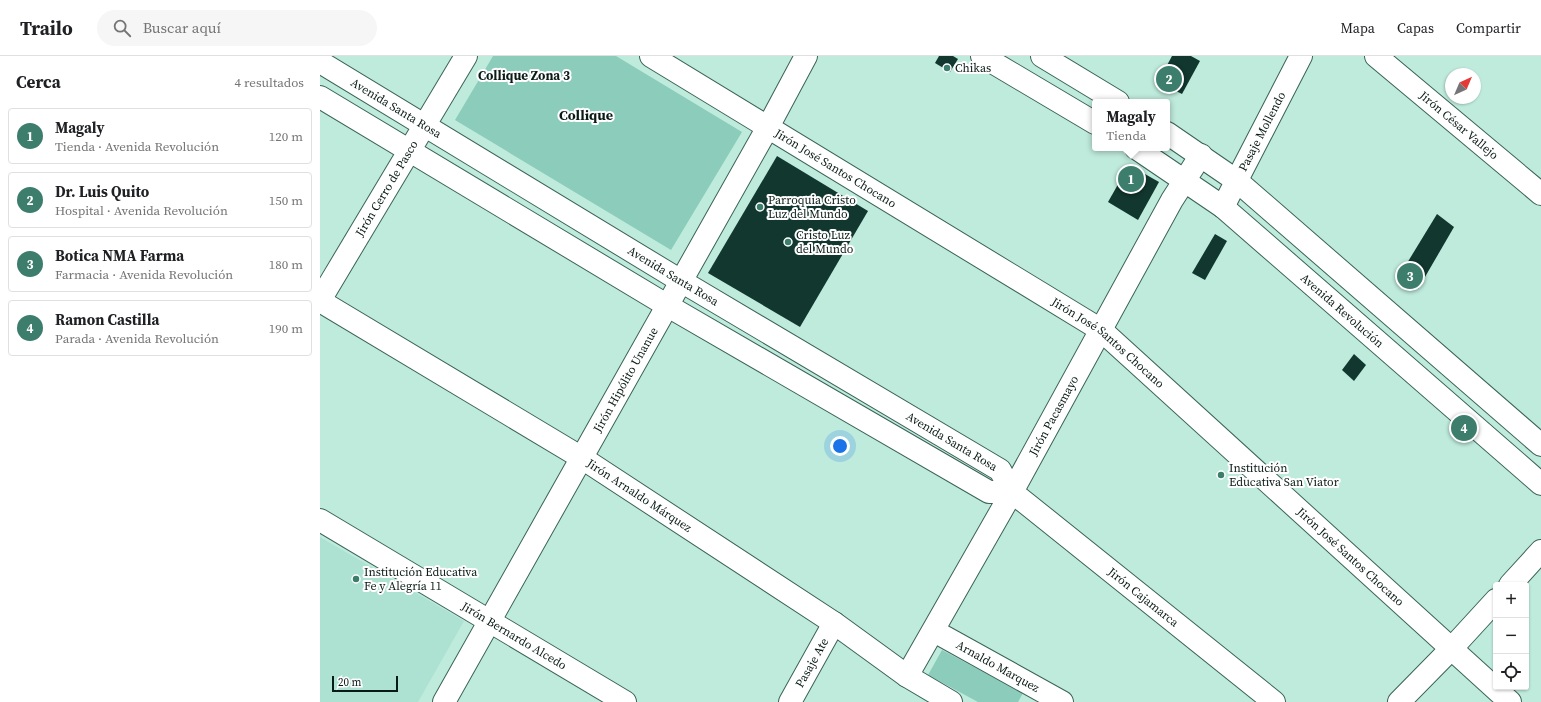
<!DOCTYPE html>
<html lang="es">
<head>
<meta charset="utf-8">
<style>
  :root { --surface:#fff; --page:#f6f6f6; --text:#202124; --muted:#757577; --line:#e0e0e0; --accent:#3c7d6c }
  body { margin:0; font-family:"Source Serif 4",serif; background:var(--page); color:var(--text) }
  .controls { position:absolute; right:12px; bottom:12px; display:grid; overflow:hidden; border-radius:4px; box-shadow:0 1px 3px #0004 }
  .controls button { width:36px; height:36px; display:grid; place-items:center; padding:0; border:0; border-bottom:1px solid var(--line); background:var(--surface); color:var(--text); font:20px sans-serif }
  .compass { position:absolute; left:1125px; top:12px; width:36px; height:36px; border-radius:50%; background:var(--surface); box-shadow:0 1px 3px #0004; rotate:44deg }
  .scale { position:absolute; left:12px; bottom:10px; width:66px; box-sizing:border-box; padding-left:4px; border:2px solid #0a1b17; border-top:0; font-size:11px; line-height:14px; white-space:nowrap; color:#0a1b17; -webkit-text-stroke:3px #fff; paint-order:stroke }
  .you { position:absolute; left:520px; top:390px; width:14px; height:14px; margin:-10px; border:3px solid #fff; border-radius:50%; background:#1a73e8; box-shadow:0 0 0 6px #1a73e833 }
  .badge { display:grid; place-items:center; width:26px; height:26px; border-radius:50%; background:var(--accent); color:#fff; font-size:13px; font-weight:700 }
  .pin { position:absolute; translate:-50% -50%; border:2px solid #fff; box-shadow:0 1px 4px #0006 }
  .popup { position:absolute; left:772px; top:43px; width:78px; height:52px; box-sizing:border-box; display:grid; place-content:center; border-radius:4px; background:var(--surface); filter:drop-shadow(0 1px 3px #0005); font-size:13px; white-space:nowrap; color:var(--muted) }
  .popup b { font-size:15px; color:var(--text) }
  .popup::after { content:''; position:absolute; left:50%; top:100%; margin-left:-8px; border:8px solid transparent; border-top-color:var(--surface) }
  .list { margin:0; padding:0; list-style:none }
  h2 { display:flex; justify-content:space-between; align-items:center; height:52px; margin:0; padding:0 16px; font-size:17px }
  h2 small { font-size:13px; font-weight:400; color:var(--muted) }
  .list li { display:grid; grid-template-columns:26px 1fr auto; gap:12px; align-items:center; box-sizing:border-box; height:56px; margin:0 8px 8px; padding:0 8px; border:1px solid var(--line); border-radius:4px }
  .list b { display:block; font-size:15px; white-space:nowrap }
  .list p { margin:0; font-size:13px; white-space:nowrap; color:var(--muted) }
  .list em { font-size:13px; font-style:normal; color:var(--muted) }
  .icon { flex:none; width:22px; height:22px; fill:none; stroke:currentColor; stroke-width:2; stroke-linecap:round; stroke-linejoin:round }
  .map { position:relative; flex:none; width:1221px; height:646px; overflow:hidden }
  header { display:flex; align-items:center; gap:24px; box-sizing:border-box; height:56px; padding:0 20px; background:var(--surface); border-bottom:1px solid var(--line) }
  header strong { font-size:19px }
  nav { display:flex; gap:22px; margin-inline-start:auto; font-size:14px }
  .search { width:280px; height:36px; background:var(--page); display:flex; align-items:center; gap:10px; box-sizing:border-box; padding:0 14px; border-radius:22px; color:var(--muted); font-size:15px }
  main { display:flex }
  aside { flex:1; background:var(--surface) }
  .map>svg:first-child { display:block }
  .built { fill:#ade2d2 }
  .green { fill:#8bccba }
  .building { fill:#11372e }
  .lines { fill:none; stroke-linecap:round; stroke-linejoin:round }
  .street-casing { stroke:#3b6358; stroke-width:24 }
  .secondary-casing { stroke:#3b6358; stroke-width:24 }
  .primary-casing { stroke:#3b6358; stroke-width:24 }
  .street { stroke:#fff; stroke-width:22 }
  .secondary { stroke:#fff; stroke-width:22 }
  .primary { stroke:#fff; stroke-width:22 }
  .poi-dot { fill:#3c7d6c; stroke:#fff; stroke-width:1.5 }
  .labels { text-anchor:middle; dominant-baseline:central; stroke-width:4; stroke-linejoin:round; paint-order:stroke }
  .poi-label { font-size:12px; fill:#0a1b17; stroke:#fff; text-anchor:start }
  .street-label { font-size:12px; fill:#0a1b17; stroke:#fff }
  .neighbourhood-label { font-size:13px; font-weight:bold; fill:#0a1b17; stroke:#fff }
  .quarter-label { font-size:14px; font-weight:bold; fill:#0a1b17; stroke:#fff }
</style>
</head>
<body>
<header>
<strong>Trailo</strong>
<div class="search"><svg class="icon" aria-label="search" viewBox="0 0 24 24"><circle cx="10" cy="10" r="6"/><path d="M15 15l6 6"/></svg>Buscar aquí</div>
<nav><a>Mapa</a><a>Capas</a><a>Compartir</a></nav>
</header>
<main>
<aside>
<h2>Cerca<small>4 resultados</small></h2>
<ul class="list">
<li><span class="badge">1</span><div><b>Magaly</b><p>Tienda · Avenida Revolución</p></div><em>120 m</em></li>
<li><span class="badge">2</span><div><b>Dr. Luis Quito</b><p>Hospital · Avenida Revolución</p></div><em>150 m</em></li>
<li><span class="badge">3</span><div><b>Botica NMA Farma</b><p>Farmacia · Avenida Revolución</p></div><em>180 m</em></li>
<li><span class="badge">4</span><div><b>Ramon Castilla</b><p>Parada · Avenida Revolución</p></div><em>190 m</em></li>
</ul>
</aside>
<div class="map">
<svg width="1221" height="646" viewBox="0 0 1221 646">
  <rect width="100%" height="100%" fill="#bfebdd"/>
  <polygon class="built" points="0,481 144,565 98,646 0,646"/>
  <g class="green">
    <polygon points="173,0 296,0 422,76 351,194 135,64"/>
    <polygon points="622,594 703,637 698,646 658,646 608,619"/>
  </g>
  <g class="building">
    <polygon points="619,0 633,0 638,3 630,16 615,7"/>
    <polygon points="852,0 871,0 880,5 862,38 838,26"/>
    <polygon points="457,100 548,155 480,271 388,217"/>
    <polygon points="809,109 839,126 818,164 788,146"/>
    <polygon points="1117,158 1134,171 1098,233 1081,217"/>
    <polygon points="895,178 907,185 885,224 872,217"/>
    <polygon points="1034,298 1046,309 1034,325 1022,314"/>
  </g>
  <g class="lines">
    <defs>
      <g id="street">
        <path id="s1" d="M331 0 781 274 1190 646"/>
        <path id="s2" d="M1056 0 1221 138"/>
        <path id="s3" d="M903 151 981 0"/>
        <path id="s4" d="M0 244 146 0"/>
        <path id="s5" d="M0 245 262 402 514 567 587 620 631 646"/>
        <path id="s6" d="M0 464 305 646"/>
        <polyline points="1190,529 1221,495"/>
        <path id="s7" d="M614 575 742 646"/>
        <path id="s8" d="M587 620 692 436 954 646"/>
        <path id="s9" d="M124 646 448 71 486 0"/>
        <path id="s10" d="M470 646 514 567"/>
        <polyline points="1079,646 1132,592 1176,544"/>
      </g>
      <g id="secondary">
        <path id="s11" d="M0 6 361 225 680 414 692 436"/>
        <polyline points="0,41 348,250 669,436 692,436"/>
        <path id="s12" d="M692 436 852 144 881 99"/>
      </g>
      <g id="primary">
        <polyline points="662,0 775,67"/>
        <polyline points="722,0 798,46"/>
        <polyline points="847,77 917,125 1221,389"/>
        <path id="s13" d="M816 92 903 151 1221 428"/>
      </g>
    </defs>
    <use href="#street" class="street-casing"/>
    <use href="#secondary" class="secondary-casing"/>
    <use href="#primary" class="primary-casing"/>
    <use href="#street" class="street"/>
    <use href="#secondary" class="secondary"/>
    <use href="#primary" class="primary"/>
  </g>
  <g class="poi-dot">
    <circle cx="627" cy="12" r="4"/>
    <circle cx="440" cy="151" r="4"/>
    <circle cx="468" cy="186" r="4"/>
    <circle cx="901" cy="419" r="4"/>
    <circle cx="36" cy="523" r="4"/>
  </g>
  <g class="labels">
    <g class="poi-label">
      <text x="635" y="12">Chikas</text>
      <text x="448" y="144">Parroquia Cristo<tspan x="448" dy="14">Luz del Mundo</tspan></text>
      <text x="476" y="179">Cristo Luz<tspan x="476" dy="14">del Mundo</tspan></text>
      <text x="909" y="412">Institución<tspan x="909" dy="14">Educativa San Viator</tspan></text>
      <text x="44" y="516">Institución Educativa<tspan x="44" dy="14">Fe y Alegría 11</tspan></text>
    </g>
    <g class="street-label">
      <text stroke="none"><textPath href="#s11" startOffset="89">Avenida Santa Rosa</textPath></text>
      <text stroke="none"><textPath href="#s2" startOffset="108">Jirón César Vallejo</textPath></text>
      <text stroke="none"><textPath href="#s3" startOffset="85">Pasaje Mollendo</textPath></text>
      <text stroke="none"><textPath href="#s1" startOffset="216">Jirón José Santos Chocano</textPath></text>
      <text stroke="none"><textPath href="#s4" startOffset="130">Jirón Cerro de Pasco</textPath></text>
      <text stroke="none"><textPath href="#s11" startOffset="413">Avenida Santa Rosa</textPath></text>
      <text stroke="none"><textPath href="#s13" startOffset="263">Avenida Revolución</textPath></text>
      <text stroke="none"><textPath href="#s1" startOffset="540">Jirón José Santos Chocano</textPath></text>
      <text stroke="none"><textPath href="#s9" startOffset="370">Jirón Hipólito Unanue</textPath></text>
      <text stroke="none"><textPath href="#s12" startOffset="87">Jirón Pacasmayo</textPath></text>
      <text stroke="none"><textPath href="#s11" startOffset="737">Avenida Santa Rosa</textPath></text>
      <text stroke="none"><textPath href="#s5" startOffset="374">Jirón Arnaldo Márquez</textPath></text>
      <text stroke="none"><textPath href="#s1" startOffset="864">Jirón José Santos Chocano</textPath></text>
      <text stroke="none"><textPath href="#s8" startOffset="380">Jirón Cajamarca</textPath></text>
      <text stroke="none"><textPath href="#s6" startOffset="226">Jirón Bernardo Alcedo</textPath></text>
      <text stroke="none"><textPath href="#s10" startOffset="45">Pasaje Ate</textPath></text>
      <text stroke="none"><textPath href="#s7" startOffset="73">Arnaldo Marquez</textPath></text>
    </g>
    <g class="neighbourhood-label">
      <text x="204" y="19">Collique Zona 3</text>
    </g>
    <g class="quarter-label">
      <text x="266" y="59">Collique</text>
    </g>
  </g>
</svg>
<div class="controls">
<button>+</button>
<button>−</button>
<button><svg class="icon" aria-label="locate" viewBox="0 0 24 24"><circle cx="12" cy="12" r="6"/><path d="M12 2v4M12 18v4M2 12h4M18 12h4"/></svg></button>
</div>
<svg class="compass" viewBox="-18 -18 36 36"><path d="M0-13l5 13h-10z" fill="#e53935"/><path d="M0 13l5-13h-10z" fill="#757577"/></svg>
<div class="scale">20 m</div>
<div class="you"></div>
<div class="pin badge" style="left:811px;top:123px">1</div>
<div class="popup"><b>Magaly</b>Tienda</div>
<div class="pin badge" style="left:849px;top:23px">2</div>
<div class="pin badge" style="left:1090px;top:220px">3</div>
<div class="pin badge" style="left:1144px;top:372px">4</div>
</div>
</main>
</body>
</html>
